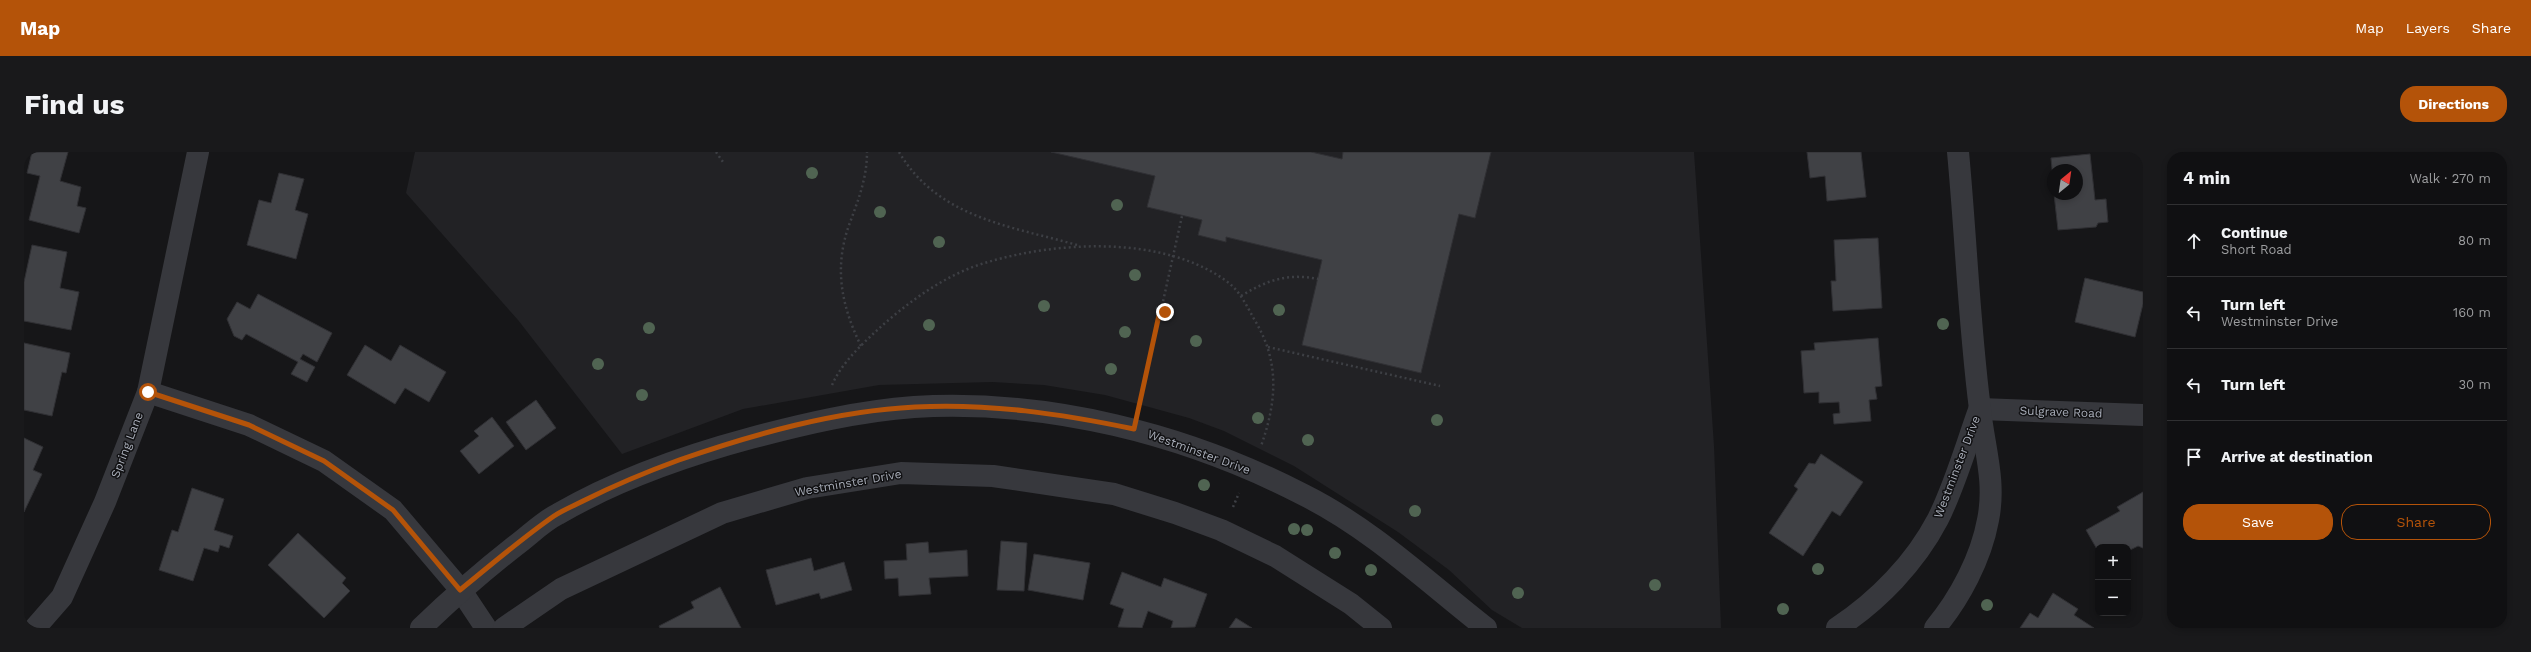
<!DOCTYPE html>
<html lang="en">
<head>
<meta charset="utf-8">
<style>
  :root { --surface:#101012; --page:#19191b; --text:#f1f3f6; --muted:#9c9d9f; --line:#303032; --accent:#b45309 }
  body { margin:0; font-family:"Work Sans",sans-serif; background:var(--page); color:var(--text) }
  .controls { position:absolute; right:12px; bottom:12px; display:grid; overflow:hidden; border-radius:8px; box-shadow:0 2px 6px #0003 }
  .controls button { width:36px; height:36px; display:grid; place-items:center; padding:0; border:0; border-bottom:1px solid var(--line); background:var(--surface); color:var(--text); font:20px sans-serif }
  .compass { position:absolute; left:2023px; top:12px; width:36px; height:36px; border-radius:50%; background:var(--surface); box-shadow:0 2px 6px #0003; rotate:29deg }
  .stop { position:absolute; width:12px; height:12px; margin:-9px; border:3px solid #b45309; border-radius:50%; background:#fff }
  .stop.end { background:#b45309; border-color:#fff; box-shadow:0 1px 4px #0008 }
  .list { margin:0; padding:0; list-style:none }
  h2 { display:flex; justify-content:space-between; align-items:center; height:52px; margin:0; padding:0 16px; font-size:17px }
  h2 small { font-size:13px; font-weight:400; color:var(--muted) }
  .list li { display:grid; grid-template-columns:26px 1fr auto; gap:12px; align-items:center; box-sizing:border-box; height:72px; padding:0 16px; border-top:1px solid var(--line) }
  .list b { display:block; font-size:15px; white-space:nowrap }
  .list p { margin:0; font-size:13px; white-space:nowrap; color:var(--muted) }
  .list em { font-size:13px; font-style:normal; color:var(--muted) }
  .actions { display:flex; gap:8px; padding:12px 16px }
  .actions a { flex:1; padding:9px 0; border:1px solid var(--accent); border-radius:16px; text-align:center; font-size:14px; color:var(--accent) }
  .actions .main { background:var(--accent); color:#fff }
  .icon { flex:none; width:22px; height:22px; fill:none; stroke:currentColor; stroke-width:2; stroke-linecap:round; stroke-linejoin:round }
  .map { position:relative; flex:none; width:2119px; height:476px; overflow:hidden; border-radius:16px }
  header { display:flex; align-items:center; gap:24px; box-sizing:border-box; height:56px; padding:0 20px; background:var(--accent); color:#fff }
  header strong { font-size:19px }
  nav { display:flex; gap:22px; margin-inline-start:auto; font-size:14px }
  .intro { display:flex; align-items:center; justify-content:space-between; box-sizing:border-box; height:96px; padding:0 24px }
  h1 { margin:0; font-size:28px }
  .button { padding:10px 18px; border-radius:16px; background:var(--accent); color:#fff; font-size:14px; font-weight:700 }
  main { display:flex; gap:24px; padding:0 24px }
  aside { flex:1; background:var(--surface); border-radius:16px; box-shadow:0 2px 6px #0003 }
  .map>svg:first-child { display:block }
  .built { fill:#222225 }
  .building { fill:#404145; stroke:#303034 }
  .lines { fill:none; stroke-linecap:round; stroke-linejoin:round }
  .path { stroke:#3d3f44; stroke-width:2.5; stroke-dasharray:2 3; stroke-linecap:butt }
  .minor { stroke:#37383d; stroke-width:22 }
  .tree { fill:#506452 }
  .route { stroke:#b45309; stroke-width:5 }
  .labels { text-anchor:middle; dominant-baseline:central; stroke-width:3; stroke-linejoin:round; paint-order:stroke }
  .street-label { font-size:12px; fill:#a8adb8; stroke:#111113 }
</style>
</head>
<body>
<header>
<strong>Map</strong>
<nav><a>Map</a><a>Layers</a><a>Share</a></nav>
</header>
<div class="intro"><h1>Find us</h1><a class="button">Directions</a></div>
<main>
<div class="map">
<svg width="2119" height="476" viewBox="0 0 2119 476">
  <rect width="100%" height="100%" fill="#161618"/>
  <polygon class="built" points="391,0 1670,0 1690,294 1697,476 1498,476 1468,458 1425,418 1374,380 1270,314 1200,279 1165,266 1081,243 1020,233 968,230 855,233 719,257 598,302 494,168 382,41"/>
  <g class="building">
    <polygon points="8,0 44,0 36,29 57,35 53,54 62,56 55,81 5,68 16,24 3,21"/>
    <polygon points="1027,0 1287,0 1318,7 1319,0 1467,0 1451,66 1435,62 1397,221 1278,193 1298,108 1202,85 1202,90 1174,83 1178,68 1123,55 1131,24"/>
    <polygon points="1783,0 1837,0 1842,45 1803,49 1801,24 1786,26"/>
    <polygon points="2066,2 2071,48 2082,47 2084,70 2074,71 2072,75 2034,78 2030,42 2053,42 2053,18 2029,18 2029,28 2027,6"/>
    <polygon points="255,21 280,27 271,58 284,62 272,107 223,93 235,48 247,51"/>
    <polygon points="1854,86 1858,156 1809,159 1807,129 1812,129 1810,88"/>
    <polygon points="8,93 43,100 36,136 55,140 47,178 0,169 0,130"/>
    <polygon points="2061,126 2119,140 2119,152 2111,185 2051,170"/>
    <polygon points="234,142 308,181 293,210 279,202 276,207 291,215 283,230 267,222 274,210 222,182 218,188 210,184 203,167 213,150 226,157"/>
    <polygon points="1854,186 1858,234 1851,235 1853,247 1845,248 1847,269 1810,272 1809,262 1816,261 1815,250 1795,251 1795,240 1780,241 1777,199 1791,198 1790,191"/>
    <polygon points="0,191 46,201 42,221 38,220 28,264 0,258"/>
    <polygon points="341,193 367,209 376,193 422,220 405,250 381,236 371,252 323,223"/>
    <polygon points="512,248 532,276 502,298 482,270"/>
    <polygon points="468,265 490,294 455,322 436,299 455,284 450,279"/>
    <polygon points="0,286 19,295 9,318 18,322 0,360"/>
    <polygon points="1797,302 1839,330 1816,364 1808,359 1779,404 1745,381 1774,337 1770,334 1785,311 1791,312"/>
    <polygon points="168,336 200,347 190,378 209,384 205,396 196,393 194,400 180,396 169,429 135,418 148,378 154,380"/>
    <polygon points="2119,340 2119,396 2114,394 2104,399 2104,395 2074,395 2074,399 2062,378 2096,359 2093,355"/>
    <polygon points="274,381 322,426 318,431 326,439 300,466 244,413"/>
    <polygon points="977,389 1003,391 1000,439 973,438"/>
    <polygon points="904,390 905,401 943,398 944,424 905,426 907,442 875,444 874,426 861,427 860,409 883,408 882,392"/>
    <polygon points="1010,402 1066,411 1059,448 1004,438"/>
    <polygon points="787,406 790,419 820,410 828,438 797,447 795,441 752,453 742,418"/>
    <polygon points="1098,420 1137,435 1140,426 1183,442 1171,475 1147,476 1149,469 1124,459 1118,476 1094,475 1100,457 1086,452"/>
    <polygon points="696,435 717,476 636,476 635,474 670,456 667,450"/>
    <polygon points="2029,441 2054,457 2050,463 2070,476 1996,476 2006,461 2014,466"/>
    <polygon points="1212,466 1228,476 1205,476"/>
  </g>
  <g class="lines">
    <g class="path">
      <polyline points="692,0 699,10"/>
      <path d="M875 0C914 66 986 74 1053 93"/>
      <path d="M1217 144C1243 128 1264 121 1294 127"/>
      <circle cx="1137" cy="158" r="4.5"/>
      <polyline points="1138,154 1158,64"/>
      <path d="M837 194C818 155 810 118 824 76 833 51 843 28 843 0"/>
      <polyline points="1244,195 1416,234"/>
      <path d="M808 233C817 213 833 197 849 182 881 152 921 122 964 110 1035 89 1142 83 1205 131 1216 140 1223 154 1230 167 1256 209 1253 249 1237 294"/>
      <polyline points="1115,252 1135,163"/>
      <polyline points="1209,355 1215,341"/>
    </g>
    <g class="minor">
      <polyline points="124,240 225,273 300,309 369,358 436,437 462,476"/>
      <polyline points="1956,257 2119,263"/>
      <polyline points="11,476 38,445 81,350 124,240 174,0"/>
      <path d="M397 476C427 447 458 420 491 394 505 384 518 370 534 362 594 327 660 304 727 286 780 272 835 259 890 255 1024 247 1162 282 1280 343 1348 377 1403 430 1462 476"/>
      <polyline points="480,476 537,437 698,361 783,336 877,321 969,324 1090,342 1151,361 1197,378 1251,404 1327,452 1357,476"/>
      <path d="M1813 476C1854 449 1891 411 1914 367 1931 333 1942 294 1955 258"/>
      <path d="M1911 476C1936 446 1957 406 1964 368 1972 329 1960 296 1956 257 1945 172 1942 85 1934 0"/>
    </g>
  </g>
  <g class="tree">
    <circle cx="788" cy="21" r="6"/>
    <circle cx="1093" cy="53" r="6"/>
    <circle cx="856" cy="60" r="6"/>
    <circle cx="915" cy="90" r="6"/>
    <circle cx="1111" cy="123" r="6"/>
    <circle cx="1020" cy="154" r="6"/>
    <circle cx="1255" cy="158" r="6"/>
    <circle cx="1919" cy="172" r="6"/>
    <circle cx="905" cy="173" r="6"/>
    <circle cx="625" cy="176" r="6"/>
    <circle cx="1101" cy="180" r="6"/>
    <circle cx="1172" cy="189" r="6"/>
    <circle cx="574" cy="212" r="6"/>
    <circle cx="1087" cy="217" r="6"/>
    <circle cx="618" cy="243" r="6"/>
    <circle cx="1234" cy="266" r="6"/>
    <circle cx="1413" cy="268" r="6"/>
    <circle cx="1284" cy="288" r="6"/>
    <circle cx="1180" cy="333" r="6"/>
    <circle cx="1391" cy="359" r="6"/>
    <circle cx="1270" cy="377" r="6"/>
    <circle cx="1283" cy="378" r="6"/>
    <circle cx="1311" cy="401" r="6"/>
    <circle cx="1794" cy="417" r="6"/>
    <circle cx="1347" cy="418" r="6"/>
    <circle cx="1631" cy="433" r="6"/>
    <circle cx="1494" cy="441" r="6"/>
    <circle cx="1963" cy="453" r="6"/>
    <circle cx="1759" cy="457" r="6"/>
  </g>
  <g class="lines">
    <path class="route" d="M124 240 225 273 300 309 369 358 436 438C467 413 498 386 530 364 539 358 549 354 559 349 591 333 622 320 655 308 730 282 811 259 891 255 965 251 1038 262 1110 277L1135 163 1141 160"/>
  </g>
  <g class="labels">
    <g class="street-label">
      <text transform="translate(2037 260) rotate(2)">Sulgrave Road</text>
      <text transform="translate(103 293) rotate(-69)">Spring Lane</text>
      <text transform="translate(1175 300) rotate(20)">Westminster Drive</text>
      <text transform="translate(1933 315) rotate(-69)">Westminster Drive</text>
      <text transform="translate(824 331) rotate(-10)">Westminster Drive</text>
    </g>
  </g>
</svg>
<div class="controls">
<button>+</button>
<button>−</button>
</div>
<svg class="compass" viewBox="-18 -18 36 36"><path d="M0-13l5 13h-10z" fill="#e53935"/><path d="M0 13l5-13h-10z" fill="#9c9d9f"/></svg>
<div class="stop" style="left:124px;top:240px"></div>
<div class="stop end" style="left:1141px;top:160px"></div>
</div>
<aside>
<h2>4 min<small>Walk · 270 m</small></h2>
<ul class="list">
<li><svg class="icon" aria-label="ahead" viewBox="0 0 24 24"><path d="M12 20V5M6 11l6-6 6 6"/></svg><div><b>Continue</b><p>Short Road</p></div><em>80 m</em></li>
<li><svg class="icon" aria-label="left" viewBox="0 0 24 24"><path d="M17 20v-9H6M10 6l-5 5 5 5"/></svg><div><b>Turn left</b><p>Westminster Drive</p></div><em>160 m</em></li>
<li><svg class="icon" aria-label="left" viewBox="0 0 24 24"><path d="M17 20v-9H6M10 6l-5 5 5 5"/></svg><div><b>Turn left</b></div><em>30 m</em></li>
<li><svg class="icon" aria-label="arrive" viewBox="0 0 24 24"><path d="M6 21V4h12l-3 4 3 4H6"/></svg><div><b>Arrive at destination</b></div></li>
</ul>
<div class="actions"><a class="main">Save</a><a>Share</a></div>
</aside>
</main>
</body>
</html>
